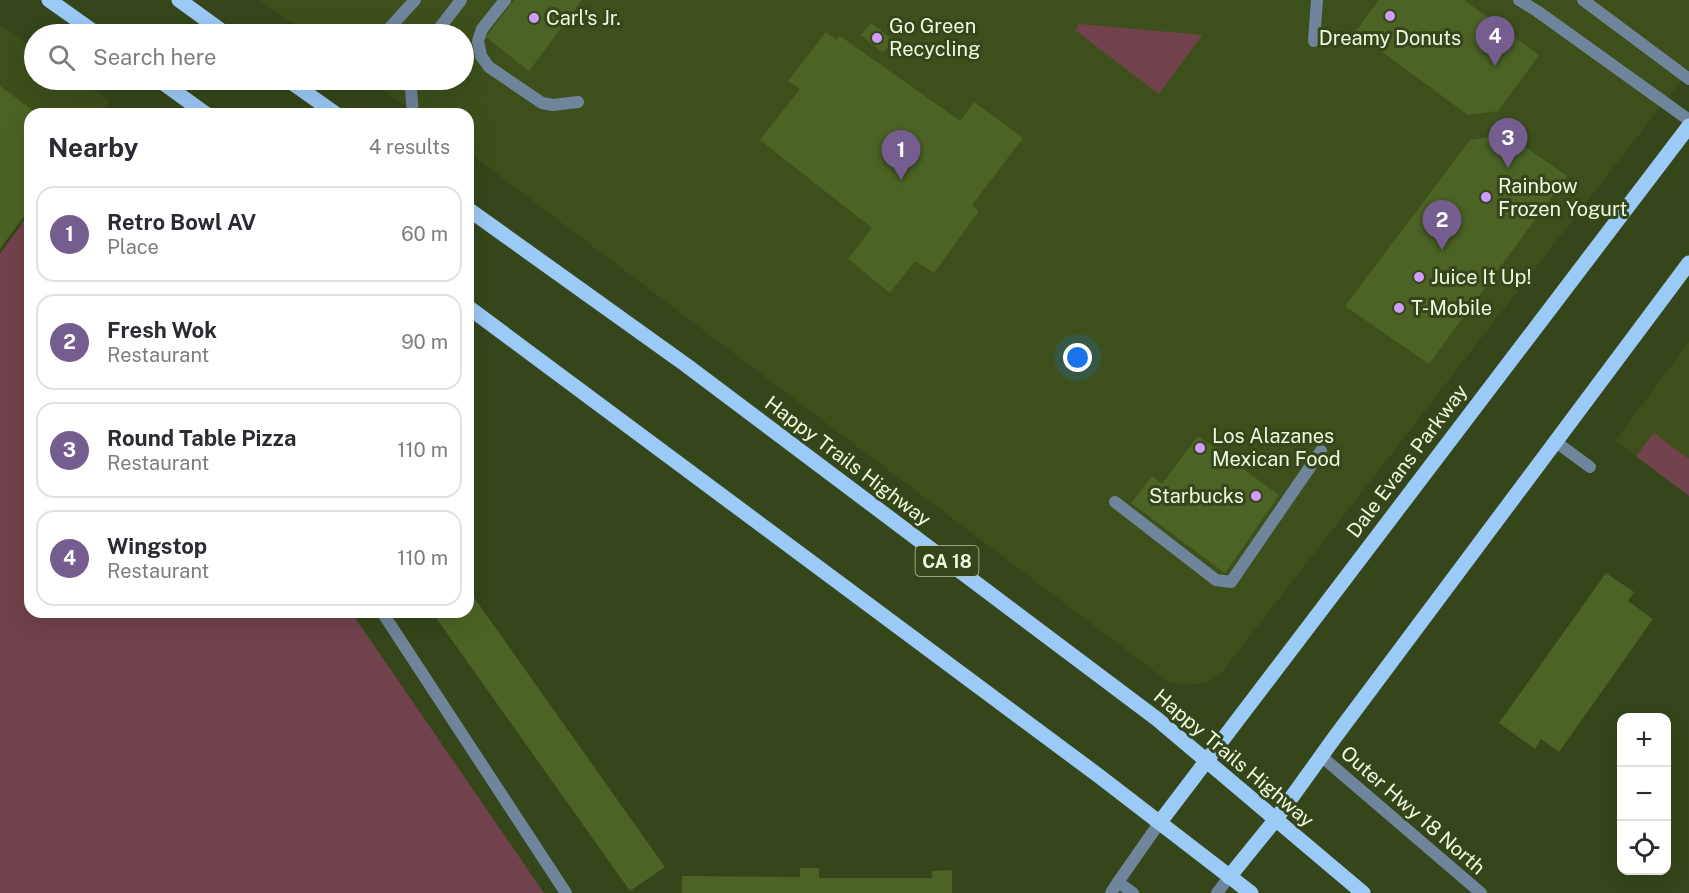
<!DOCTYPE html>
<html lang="en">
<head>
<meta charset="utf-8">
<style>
  :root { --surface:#fff; --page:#f2f2f3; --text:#2b2b33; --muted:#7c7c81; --line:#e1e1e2; --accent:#755e8f }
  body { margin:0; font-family:"Public Sans",sans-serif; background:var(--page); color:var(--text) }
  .controls { position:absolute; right:18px; bottom:18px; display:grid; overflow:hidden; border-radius:12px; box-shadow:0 6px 24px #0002 }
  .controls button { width:54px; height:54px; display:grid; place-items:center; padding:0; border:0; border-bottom:2px solid var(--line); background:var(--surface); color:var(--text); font:30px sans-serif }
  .you { position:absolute; left:1078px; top:358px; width:21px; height:21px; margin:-15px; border:4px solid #fff; border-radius:50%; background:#1a73e8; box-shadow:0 0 0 9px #1a73e833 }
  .badge { display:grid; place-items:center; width:39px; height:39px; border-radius:50%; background:var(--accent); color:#fff; font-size:20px; font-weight:700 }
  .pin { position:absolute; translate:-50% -50px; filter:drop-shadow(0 2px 3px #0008) }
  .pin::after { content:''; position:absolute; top:32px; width:21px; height:18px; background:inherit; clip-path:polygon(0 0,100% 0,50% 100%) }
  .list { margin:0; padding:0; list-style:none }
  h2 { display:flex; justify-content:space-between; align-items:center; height:78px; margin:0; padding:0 24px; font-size:26px }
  h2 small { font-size:20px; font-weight:400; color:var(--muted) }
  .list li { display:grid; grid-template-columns:39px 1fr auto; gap:18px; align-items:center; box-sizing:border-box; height:96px; margin:0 12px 12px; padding:0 12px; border:2px solid var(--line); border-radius:18px }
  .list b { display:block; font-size:22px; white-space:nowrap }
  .list p { margin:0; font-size:20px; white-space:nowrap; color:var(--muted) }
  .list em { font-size:20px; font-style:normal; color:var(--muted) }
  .icon { flex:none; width:33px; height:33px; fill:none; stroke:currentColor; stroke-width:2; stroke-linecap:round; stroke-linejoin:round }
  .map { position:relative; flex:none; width:1689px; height:893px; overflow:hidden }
  .search { position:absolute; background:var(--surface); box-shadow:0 6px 24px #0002; left:24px; top:24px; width:450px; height:66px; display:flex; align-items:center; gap:15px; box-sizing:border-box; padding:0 21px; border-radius:33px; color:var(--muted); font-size:22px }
  .panel { position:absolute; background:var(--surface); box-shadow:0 6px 24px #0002; left:24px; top:108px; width:450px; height:510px; border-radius:18px }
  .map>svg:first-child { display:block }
  .built { fill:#3d501c }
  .green { fill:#72424c }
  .building { fill:#4c6325 }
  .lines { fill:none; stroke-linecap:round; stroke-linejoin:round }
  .service { stroke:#6f859b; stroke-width:12 }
  .minor { stroke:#6f859b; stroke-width:12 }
  .tertiary { stroke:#6f859b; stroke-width:12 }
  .primary { stroke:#9ccaf6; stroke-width:15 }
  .poi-dot { fill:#d09dff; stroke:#35461a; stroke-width:2 }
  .labels { text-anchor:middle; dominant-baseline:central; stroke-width:6; stroke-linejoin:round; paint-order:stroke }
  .shield { fill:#35461a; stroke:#b6c4a5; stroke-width:1.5 }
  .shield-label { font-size:18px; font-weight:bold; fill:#eefae0 }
  .poi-label { font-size:20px; fill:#eefae0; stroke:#35461a; text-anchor:start }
  .street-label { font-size:20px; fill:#eefae0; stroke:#35461a }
</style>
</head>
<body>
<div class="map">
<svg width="1689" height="893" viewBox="0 0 1689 893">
  <rect width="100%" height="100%" fill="#35461a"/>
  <g class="built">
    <polygon points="260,0 1689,0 1689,70 1219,676 1206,683 1190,685 1170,682 1158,674 468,152 468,114 417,114 369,80 464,80 464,34 308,34"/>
    <polygon points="0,25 34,49 34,80 79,80 110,101 100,114 30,114 30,208 0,249"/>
    <polygon points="1689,342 1689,496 1615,441"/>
  </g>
  <g class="green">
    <polygon points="1079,24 1202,35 1159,94 1075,30"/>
    <polygon points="30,212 30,612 351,612 544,893 0,893 0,254"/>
    <polygon points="1654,433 1689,459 1689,496 1636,456"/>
  </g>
  <g class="building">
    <polygon points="514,0 582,0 529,71 486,37"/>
    <polygon points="1379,0 1464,0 1539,55 1498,111 1468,115 1355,32"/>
    <polygon points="871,23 893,40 883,53 861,35"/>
    <polygon points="826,32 836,40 840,36 960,121 974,102 1023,138 972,205 979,211 934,273 915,261 890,293 848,259 872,228 760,140 800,89 788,81"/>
    <polygon points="0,86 38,114 30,114 30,208 0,249"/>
    <polygon points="1507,134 1567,176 1429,364 1345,306 1470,140"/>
    <polygon points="1198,436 1279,495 1225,573 1131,503 1152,476 1162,484"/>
    <polygon points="1606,573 1634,592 1628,601 1653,619 1559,752 1541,739 1535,749 1499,723"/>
    <polygon points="468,589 665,867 630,891 432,612 468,612"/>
    <polygon points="800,868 819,868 819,878 932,878 932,871 952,870 952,893 682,893 682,876 800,877"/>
  </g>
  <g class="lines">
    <g class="service">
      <polyline points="505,0 482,29 478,41 481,56 489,67 542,103 553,105 578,102"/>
      <polyline points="1519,0 1537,11 1689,120"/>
      <polyline points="1583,0 1689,79"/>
      <polyline points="384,34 415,0"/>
      <polyline points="435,34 461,0"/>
      <polyline points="1314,41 1317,0"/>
      <polyline points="413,114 411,90 415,80"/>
      <polyline points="1556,442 1590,467"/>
      <polyline points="1115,502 1216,580 1231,582 1321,451"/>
      <polyline points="382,612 566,893"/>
    </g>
    <polyline class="minor" points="1111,893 1118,882"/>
    <g class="tertiary">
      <polyline points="1321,756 1481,893"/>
      <polyline points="1133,893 1118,882 1160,822"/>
      <polyline points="1217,893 1229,877"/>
    </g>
    <g class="primary">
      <polyline points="49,0 97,34"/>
      <polyline points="179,0 226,34"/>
      <polyline points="159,80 206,114"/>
      <polyline points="288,80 336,114"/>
      <polyline points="468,209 686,365 1157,719 1363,893"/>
      <polyline points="468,307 1099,776 1251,893"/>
      <polyline points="1160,822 1689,126"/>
      <polyline points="1229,877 1276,819 1335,737 1689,263"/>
    </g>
  </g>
  <g class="poi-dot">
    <circle cx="1390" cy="16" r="6"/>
    <circle cx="534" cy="18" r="6"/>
    <circle cx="877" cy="38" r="6"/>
    <circle cx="1486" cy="197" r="6"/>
    <circle cx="1419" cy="277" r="6"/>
    <circle cx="1399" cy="308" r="6"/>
    <circle cx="1200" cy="448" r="6"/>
    <circle cx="1256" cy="496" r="6"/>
  </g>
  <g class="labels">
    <rect class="shield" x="915.5" y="546" width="63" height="30" rx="4.5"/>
    <g class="shield-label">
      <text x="947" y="561">CA 18</text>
    </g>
    <g class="poi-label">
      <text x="546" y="18">Carl's Jr.</text>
      <text x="889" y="26">Go Green<tspan x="889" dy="23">Recycling</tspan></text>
      <text x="1390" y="38" text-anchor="middle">Dreamy Donuts</text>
      <text x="1498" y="186">Rainbow<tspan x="1498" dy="23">Frozen Yogurt</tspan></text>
      <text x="1431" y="277">Juice It Up!</text>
      <text x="1411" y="308">T-Mobile</text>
      <text x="1212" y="436">Los Alazanes<tspan x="1212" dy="23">Mexican Food</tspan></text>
      <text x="1244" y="496" text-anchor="end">Starbucks</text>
    </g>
    <g class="street-label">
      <text transform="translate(848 461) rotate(37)">Happy Trails Highway</text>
      <text transform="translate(1407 461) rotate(-53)">Dale Evans Parkway</text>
      <text transform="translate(1234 758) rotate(40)">Happy Trails Highway</text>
      <text transform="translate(1413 810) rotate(41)">Outer Hwy 18 North</text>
    </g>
  </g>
</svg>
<div class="controls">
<button>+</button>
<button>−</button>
<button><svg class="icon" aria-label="locate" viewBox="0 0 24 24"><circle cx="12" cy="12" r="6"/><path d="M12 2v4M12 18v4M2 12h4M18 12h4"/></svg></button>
</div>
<div class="you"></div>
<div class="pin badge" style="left:901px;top:180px">1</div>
<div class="pin badge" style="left:1442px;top:250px">2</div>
<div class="pin badge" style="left:1508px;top:168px">3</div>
<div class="pin badge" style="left:1495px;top:66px">4</div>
<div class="search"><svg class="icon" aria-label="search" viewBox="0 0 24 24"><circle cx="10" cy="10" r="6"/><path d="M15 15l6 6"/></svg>Search here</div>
<section class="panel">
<h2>Nearby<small>4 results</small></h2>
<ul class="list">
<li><span class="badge">1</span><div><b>Retro Bowl AV</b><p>Place</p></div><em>60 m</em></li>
<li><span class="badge">2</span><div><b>Fresh Wok</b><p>Restaurant</p></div><em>90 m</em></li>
<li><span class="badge">3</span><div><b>Round Table Pizza</b><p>Restaurant</p></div><em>110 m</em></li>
<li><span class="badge">4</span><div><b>Wingstop</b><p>Restaurant</p></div><em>110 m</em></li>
</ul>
</section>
</div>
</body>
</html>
